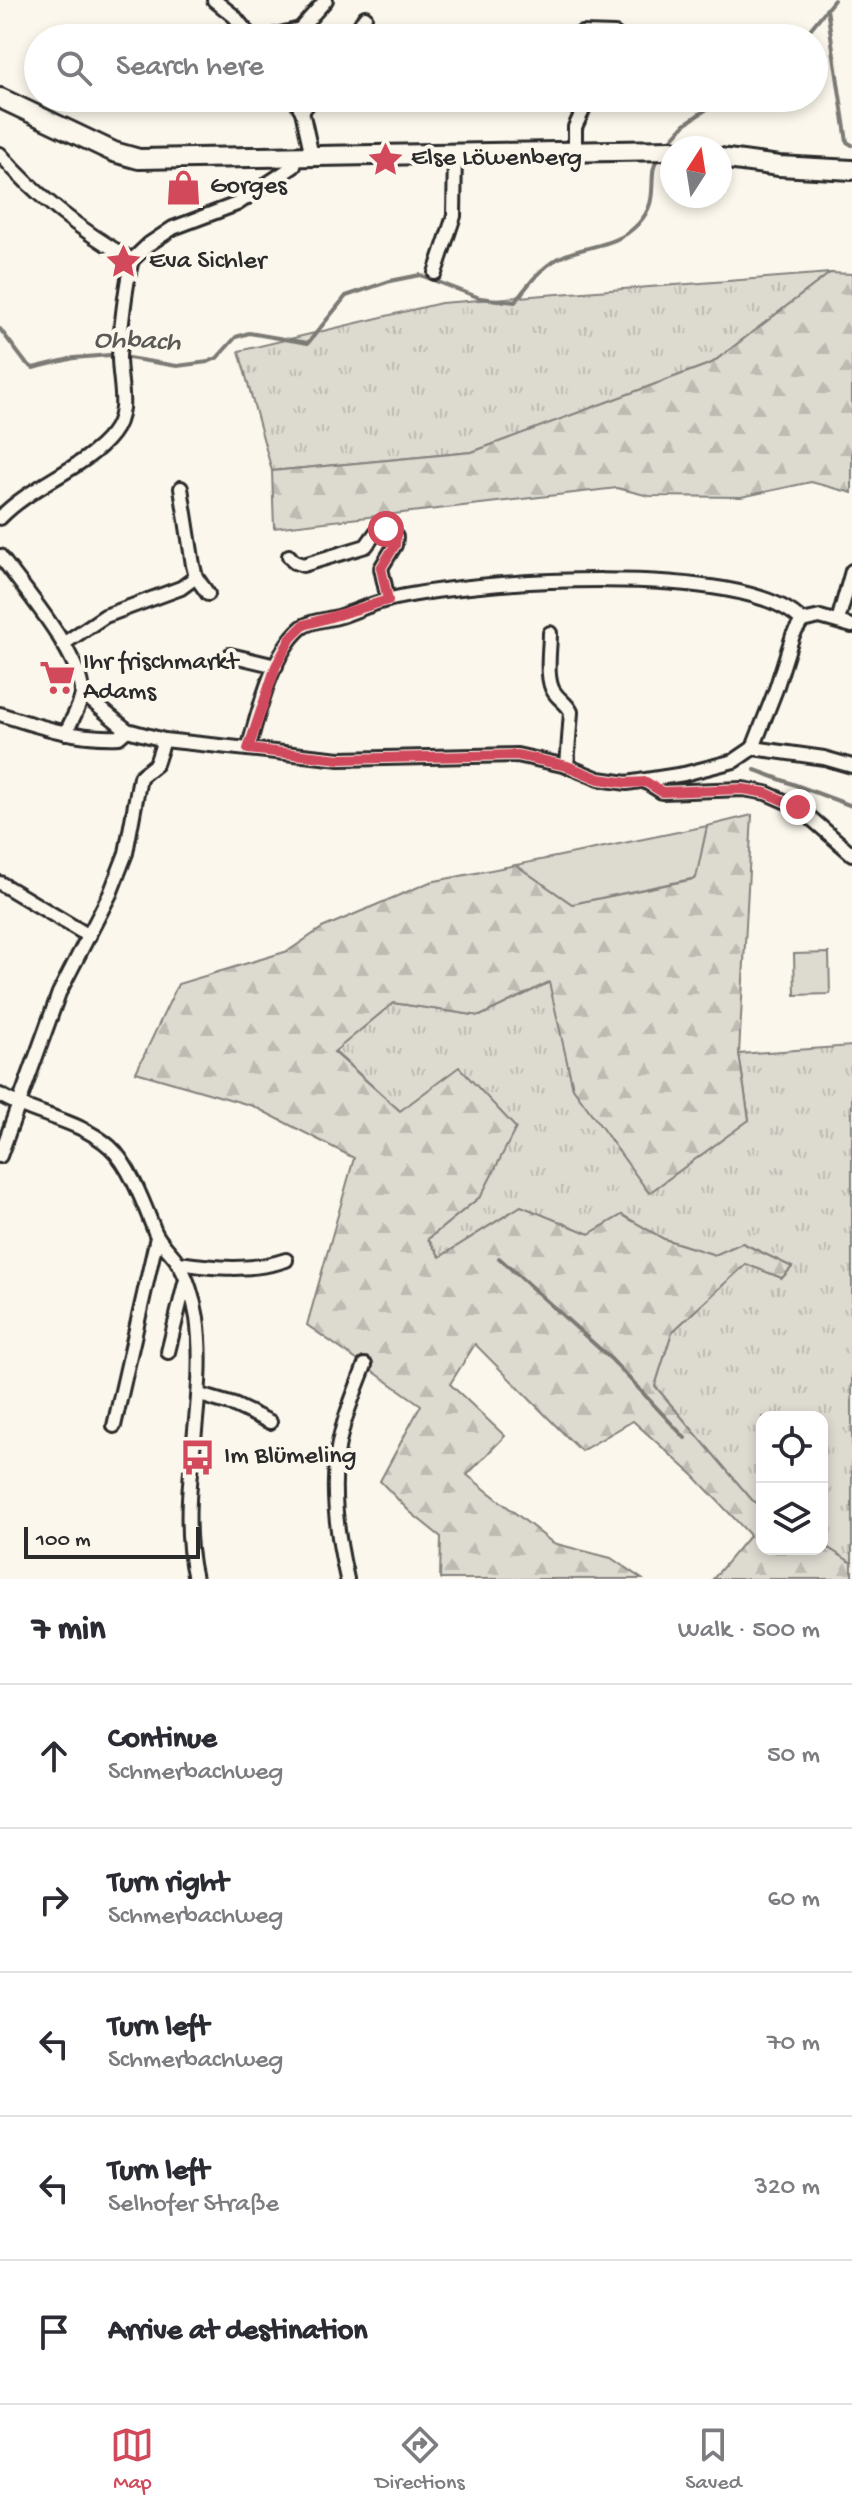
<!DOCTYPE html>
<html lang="en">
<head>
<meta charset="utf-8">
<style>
  :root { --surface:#fff; --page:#f7f7f7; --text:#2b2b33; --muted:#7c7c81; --line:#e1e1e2; --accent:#d1495b }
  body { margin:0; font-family:"Gochi Hand",sans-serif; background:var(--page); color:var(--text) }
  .controls { position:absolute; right:24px; bottom:24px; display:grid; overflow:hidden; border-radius:16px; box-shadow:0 4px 12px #0003 }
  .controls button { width:72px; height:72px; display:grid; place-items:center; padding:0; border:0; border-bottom:2px solid var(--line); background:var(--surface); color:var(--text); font:40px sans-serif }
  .compass { position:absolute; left:660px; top:136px; width:72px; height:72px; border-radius:50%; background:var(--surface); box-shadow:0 4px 12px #0003; rotate:12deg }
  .scale { position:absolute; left:24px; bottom:20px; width:176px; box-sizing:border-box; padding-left:8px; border:4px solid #2b2b2b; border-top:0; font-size:22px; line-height:28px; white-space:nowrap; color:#2b2b2b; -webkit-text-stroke:6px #fbf7ec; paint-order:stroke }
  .stop { position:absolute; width:24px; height:24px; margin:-18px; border:6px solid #d1495b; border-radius:50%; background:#fff }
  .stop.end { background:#d1495b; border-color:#fff; box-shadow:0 2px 8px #0008 }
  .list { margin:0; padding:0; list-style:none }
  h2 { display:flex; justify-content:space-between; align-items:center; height:104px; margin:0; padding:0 32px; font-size:34px }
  h2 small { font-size:26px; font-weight:400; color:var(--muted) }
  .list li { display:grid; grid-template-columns:52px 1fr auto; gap:24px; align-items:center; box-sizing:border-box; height:144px; padding:0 32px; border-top:2px solid var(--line) }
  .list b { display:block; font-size:30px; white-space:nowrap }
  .list p { margin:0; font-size:26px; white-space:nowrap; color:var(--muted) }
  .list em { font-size:26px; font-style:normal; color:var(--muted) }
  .icon { flex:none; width:44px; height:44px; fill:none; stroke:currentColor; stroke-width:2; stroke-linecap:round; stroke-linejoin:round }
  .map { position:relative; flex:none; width:852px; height:1579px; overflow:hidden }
  .search { position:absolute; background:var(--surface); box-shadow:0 4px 12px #0003; left:24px; right:24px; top:24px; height:88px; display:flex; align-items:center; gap:20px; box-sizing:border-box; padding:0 28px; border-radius:44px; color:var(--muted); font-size:30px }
  .sheet { height:824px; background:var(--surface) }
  nav { display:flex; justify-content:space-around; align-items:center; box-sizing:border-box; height:112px; border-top:2px solid var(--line); background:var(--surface); font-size:22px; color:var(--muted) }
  nav a { display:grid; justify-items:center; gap:4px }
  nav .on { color:var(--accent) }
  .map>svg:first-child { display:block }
  .grass { fill:url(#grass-tufts); stroke:#84827e; stroke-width:2 }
  .forest { fill:url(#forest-firs); stroke:#84827e; stroke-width:2 }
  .garden { fill:#dddad0; stroke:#84827e; stroke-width:2 }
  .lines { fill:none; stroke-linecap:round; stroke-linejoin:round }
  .stream { stroke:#7b7a75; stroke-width:4 }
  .street-casing { stroke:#2b2b2b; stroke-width:18 }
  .secondary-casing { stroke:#2b2b2b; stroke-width:24 }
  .street { stroke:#fbf7ec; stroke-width:12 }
  .secondary { stroke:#fbf7ec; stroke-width:18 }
  .route { stroke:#d1495b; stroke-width:10 }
  .labels { text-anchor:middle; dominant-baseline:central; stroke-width:8; stroke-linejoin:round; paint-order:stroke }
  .poi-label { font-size:26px; fill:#2b2b2b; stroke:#fbf7ec; text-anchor:start }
  .water-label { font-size:28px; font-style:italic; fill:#5a5956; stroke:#fbf7ec }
</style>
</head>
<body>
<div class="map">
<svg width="852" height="1579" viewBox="0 0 852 1579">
  <defs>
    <pattern id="grass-tufts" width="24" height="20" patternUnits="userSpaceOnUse" patternTransform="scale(2)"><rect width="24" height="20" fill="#dddad0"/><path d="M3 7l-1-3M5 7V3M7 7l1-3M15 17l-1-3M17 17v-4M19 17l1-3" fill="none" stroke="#bebbb3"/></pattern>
    <pattern id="forest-firs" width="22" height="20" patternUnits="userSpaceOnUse" patternTransform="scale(2)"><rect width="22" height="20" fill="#dddad0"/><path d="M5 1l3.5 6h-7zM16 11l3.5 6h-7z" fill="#bebbb3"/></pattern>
  </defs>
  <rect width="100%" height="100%" fill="#fbf7ec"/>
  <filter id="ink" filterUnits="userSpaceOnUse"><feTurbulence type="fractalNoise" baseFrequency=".0125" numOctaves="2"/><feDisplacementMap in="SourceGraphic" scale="16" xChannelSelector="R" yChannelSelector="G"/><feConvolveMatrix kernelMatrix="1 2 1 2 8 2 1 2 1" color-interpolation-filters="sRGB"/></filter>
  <g filter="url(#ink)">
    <g class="grass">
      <polygon points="830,273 712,363 472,452 272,471 239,351 441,303"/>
      <polygon points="550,982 573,1088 749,1120 739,1054 852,1046 852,1563 822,1544 822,1417 762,1417 762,1506 752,1500 655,1386 672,1332 746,1264 782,1278 792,1267 743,1243 715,1255 664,1239 622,1215 589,1234 521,1206 440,1257 428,1239 481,1196 400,1111 334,1051 393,1003 480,1016"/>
    </g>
    <g class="forest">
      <polygon points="830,273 852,274 852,493 811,482 741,497 649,496 617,488 274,528 272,471 472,452 712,363"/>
      <polygon points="752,815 739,1054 749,1120 649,1193 573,1088 549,982 480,1016 393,1003 334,1052 400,1111 459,1067 516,1128 481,1196 428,1239 440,1257 521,1206 589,1234 622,1215 664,1239 715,1255 742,1243 792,1267 782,1278 746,1264 672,1332 655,1386 752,1500 762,1506 762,1549 822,1549 822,1544 852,1563 852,1579 713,1579 750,1535 694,1476 633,1421 581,1451 475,1344 450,1384 505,1436 467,1475 553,1543 611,1558 642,1579 440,1579 441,1537 410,1512 380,1481 421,1405 307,1325 354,1158 253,1106 136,1072 178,984 288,951 322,928 430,882 516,865 572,904 695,879 707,826"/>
    </g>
    <g class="garden">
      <polygon points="707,826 696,878 572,904 516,865"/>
      <polygon points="829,953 830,994 795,995 794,954"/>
    </g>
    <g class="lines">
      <g class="stream">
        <polyline points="827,9 847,142 852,145"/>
        <polyline points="803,38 834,0"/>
        <polyline points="667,144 685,124 723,98"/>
        <path d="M0 329 25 362 33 368 74 358 110 355 177 366 208 362 217 358 236 337 249 333 308 343 346 296 390 281 420 275 480 298 515 302C528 285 540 268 559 258 585 244 615 249 638 224 662 199 645 177 659 155"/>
        <polyline points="755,770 852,806"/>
        <polyline points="499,1258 611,1359 685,1438"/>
      </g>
      <defs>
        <g id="street">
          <polyline points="214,0 234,16 252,38"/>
          <polyline points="264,38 300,29 326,0"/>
          <polyline points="352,38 365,17"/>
          <polyline points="581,38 581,33 615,34"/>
          <polyline points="294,98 302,111 312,156"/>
          <polyline points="302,111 313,98"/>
          <polyline points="575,150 575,127 589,98"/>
          <path d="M0 154C37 197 83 232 132 260"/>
          <polyline points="132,260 149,244 173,228 237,204 294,166 297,157"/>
          <polyline points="435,273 454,216 455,152"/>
          <polyline points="181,488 193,565 196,577 208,594"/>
          <path d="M0 518C31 485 86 468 112 434 130 411 119 384 119 357 120 334 126 282 132 260"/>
          <path d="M0 556C22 586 81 655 82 692 82 704 70 722 66 733"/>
          <path d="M289 556 294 562 303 565 366 546 377 531C386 529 391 529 396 537L395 545 381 568 388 600"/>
          <polyline points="838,621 852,571"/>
          <path d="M550 633C550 649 545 679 554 692 560 701 567 703 571 712L567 766"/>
          <polyline points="63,644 105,616 181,588 196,577"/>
          <polyline points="230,655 276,666"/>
          <polyline points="82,693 127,730 164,740 340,759 517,755 567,766 599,779 627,783 684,774 734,761 753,748 824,758 852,766"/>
          <path d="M0 714C39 727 78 739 119 737L127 730"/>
          <polyline points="753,748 776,689 793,635 802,621 820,617 852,626"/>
          <path d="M248 749C258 714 272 653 301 628 311 620 329 620 341 616 356 611 371 604 387 600 465 580 747 560 802 621"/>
          <polyline points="646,782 662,792 743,789 766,793 798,807 852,854"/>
          <polyline points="0,883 89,936"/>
          <path d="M0 1095C34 1115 80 1120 110 1147 130 1165 145 1207 155 1232 160 1243 170 1251 177 1261 187 1276 194 1300 197 1318 209 1404 175 1496 195 1579"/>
          <polyline points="0,1156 59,993 110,894 126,853 140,777 156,764 164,740"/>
          <path d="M178 1263C214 1268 251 1272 286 1260"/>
          <polyline points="168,1352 185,1283"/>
          <polyline points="200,1395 234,1405 270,1422"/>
          <polyline points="114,1426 157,1237"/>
          <path d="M347 1579C338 1540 331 1495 337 1455 341 1424 354 1394 365 1365"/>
        </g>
        <g id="secondary">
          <polyline points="0,98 114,152 139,159 672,150"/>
          <polyline points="720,158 779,166 852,170"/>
        </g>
      </defs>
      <use href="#street" class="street-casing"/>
      <use href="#secondary" class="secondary-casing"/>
      <use href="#street" class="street"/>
      <use href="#secondary" class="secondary"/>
    </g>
  </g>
  <g class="lines" filter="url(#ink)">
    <polyline class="route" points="386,529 392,531 396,537 395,545 381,568 388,600 304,625 291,638 276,666 248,749 340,759 517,755 567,766 599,779 627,783 646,782 662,792 743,789 766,793 798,807"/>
  </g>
  <defs>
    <symbol id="sight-bare" viewBox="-9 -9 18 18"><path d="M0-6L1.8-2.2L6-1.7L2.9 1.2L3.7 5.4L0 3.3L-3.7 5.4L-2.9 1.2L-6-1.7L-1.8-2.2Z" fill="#d1495b" stroke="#fbf7ec" stroke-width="2.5" paint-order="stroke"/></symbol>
    <symbol id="shop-bare" viewBox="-9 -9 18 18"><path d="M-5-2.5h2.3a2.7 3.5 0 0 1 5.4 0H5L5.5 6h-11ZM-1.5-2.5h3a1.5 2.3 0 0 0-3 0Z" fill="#d1495b" stroke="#fbf7ec" stroke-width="2.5" paint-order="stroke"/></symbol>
    <symbol id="supermarket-bare" viewBox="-9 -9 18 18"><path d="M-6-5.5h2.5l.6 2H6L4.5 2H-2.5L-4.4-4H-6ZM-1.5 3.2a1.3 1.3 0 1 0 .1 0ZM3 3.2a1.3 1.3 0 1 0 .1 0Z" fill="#d1495b" stroke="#fbf7ec" stroke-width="2.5" paint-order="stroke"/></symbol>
    <symbol id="bus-bare" viewBox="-9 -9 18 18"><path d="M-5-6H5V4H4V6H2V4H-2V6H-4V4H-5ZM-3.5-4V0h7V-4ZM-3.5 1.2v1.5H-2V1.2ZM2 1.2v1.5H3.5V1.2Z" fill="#d1495b" stroke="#fbf7ec" stroke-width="2.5" paint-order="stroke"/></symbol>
  </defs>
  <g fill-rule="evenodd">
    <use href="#sight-bare" x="360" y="134" width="51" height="51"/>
    <use href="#shop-bare" x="158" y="162" width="51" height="51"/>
    <use href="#sight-bare" x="98" y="236" width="51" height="51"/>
    <use href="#supermarket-bare" x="32" y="652" width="51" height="51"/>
    <use href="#bus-bare" x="172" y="1432" width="51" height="51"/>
  </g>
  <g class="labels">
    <g class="poi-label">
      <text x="411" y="159">Else Löwenberg</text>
      <text x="210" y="187">Gorges</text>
      <text x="149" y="262">Eva Sichler</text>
      <text x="83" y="663">Ihr frischmarkt<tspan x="83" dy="30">Adams</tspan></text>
      <text x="224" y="1457">Im Blümeling</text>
    </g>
    <g class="water-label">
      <text transform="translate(137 342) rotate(2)">Ohbach</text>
    </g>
  </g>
</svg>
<div class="controls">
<button><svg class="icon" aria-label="locate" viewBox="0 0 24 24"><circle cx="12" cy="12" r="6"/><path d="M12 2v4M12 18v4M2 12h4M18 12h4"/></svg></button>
<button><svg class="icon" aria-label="layers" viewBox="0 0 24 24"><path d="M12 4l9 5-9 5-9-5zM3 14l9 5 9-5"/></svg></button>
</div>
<svg class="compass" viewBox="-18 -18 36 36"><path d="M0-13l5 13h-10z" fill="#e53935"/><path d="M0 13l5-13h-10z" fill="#7c7c81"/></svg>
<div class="scale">100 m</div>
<div class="stop" style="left:386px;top:529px"></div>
<div class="stop end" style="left:798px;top:807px"></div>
<div class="search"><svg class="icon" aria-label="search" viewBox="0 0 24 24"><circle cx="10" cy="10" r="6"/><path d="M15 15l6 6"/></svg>Search here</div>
</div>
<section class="sheet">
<h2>7 min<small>Walk · 500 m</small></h2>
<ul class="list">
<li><svg class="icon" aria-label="ahead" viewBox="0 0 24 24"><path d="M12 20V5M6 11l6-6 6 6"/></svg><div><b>Continue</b><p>Schmerbachweg</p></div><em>50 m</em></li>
<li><svg class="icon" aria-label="right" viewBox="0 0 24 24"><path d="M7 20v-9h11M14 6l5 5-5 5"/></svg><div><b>Turn right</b><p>Schmerbachweg</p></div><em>60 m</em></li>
<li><svg class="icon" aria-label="left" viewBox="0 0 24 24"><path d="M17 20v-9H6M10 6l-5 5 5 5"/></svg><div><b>Turn left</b><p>Schmerbachweg</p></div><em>70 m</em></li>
<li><svg class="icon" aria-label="left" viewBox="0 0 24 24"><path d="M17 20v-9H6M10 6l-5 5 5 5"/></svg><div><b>Turn left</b><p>Selhofer Straße</p></div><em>320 m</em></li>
<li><svg class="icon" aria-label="arrive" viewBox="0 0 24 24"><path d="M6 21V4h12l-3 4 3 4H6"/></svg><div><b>Arrive at destination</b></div></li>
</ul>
</section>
<nav>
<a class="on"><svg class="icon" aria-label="map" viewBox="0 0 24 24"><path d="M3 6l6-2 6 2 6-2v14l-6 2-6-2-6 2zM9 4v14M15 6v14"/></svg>Map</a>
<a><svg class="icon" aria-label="directions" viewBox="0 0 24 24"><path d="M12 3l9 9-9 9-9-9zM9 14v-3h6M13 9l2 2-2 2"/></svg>Directions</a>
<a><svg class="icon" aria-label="saved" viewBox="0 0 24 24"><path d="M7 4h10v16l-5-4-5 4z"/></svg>Saved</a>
</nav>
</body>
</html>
